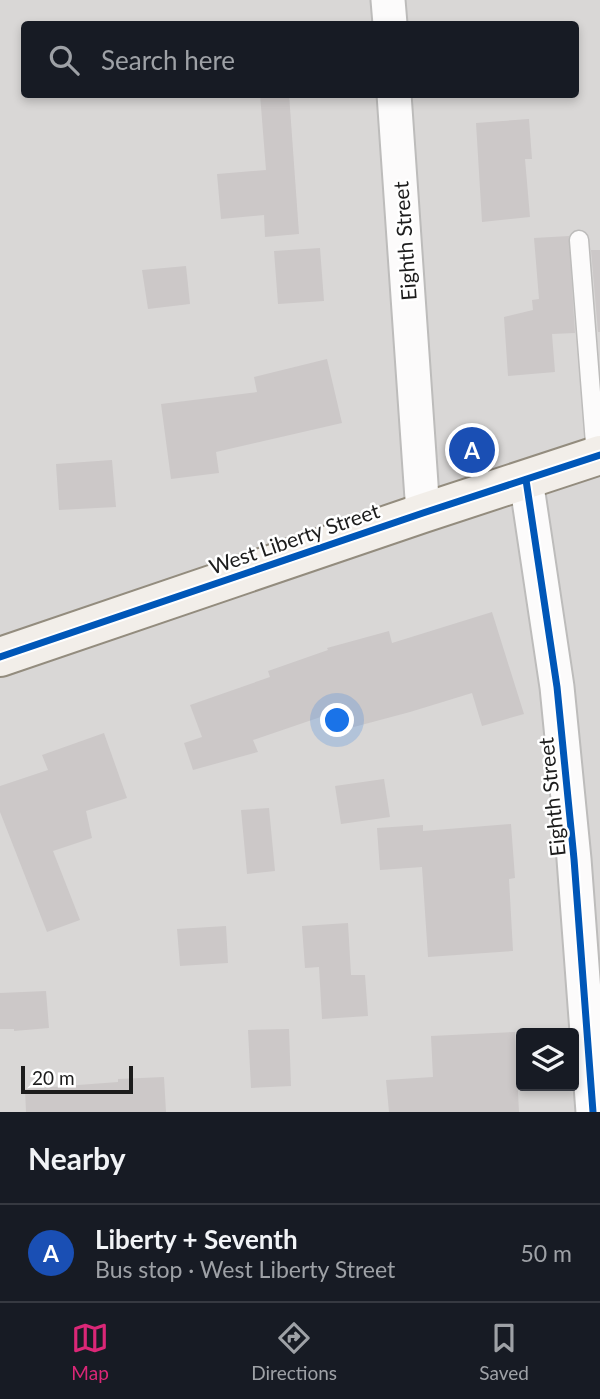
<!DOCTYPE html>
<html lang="en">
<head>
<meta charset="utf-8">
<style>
  :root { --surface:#171b24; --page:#20242c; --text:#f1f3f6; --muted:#9ea1a6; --line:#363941; --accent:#db2777 }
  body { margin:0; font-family:Lato,sans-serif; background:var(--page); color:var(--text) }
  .controls { position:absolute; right:21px; bottom:21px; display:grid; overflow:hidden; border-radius:7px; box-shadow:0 4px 10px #0003 }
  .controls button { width:63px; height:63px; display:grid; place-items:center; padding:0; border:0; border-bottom:2px solid var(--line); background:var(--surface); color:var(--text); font:35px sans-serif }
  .scale { position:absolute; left:21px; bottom:18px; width:112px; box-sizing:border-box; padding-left:7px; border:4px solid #1c1c1c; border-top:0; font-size:19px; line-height:24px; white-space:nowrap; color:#1c1c1c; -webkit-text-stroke:5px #fff; paint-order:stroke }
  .you { position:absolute; left:338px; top:721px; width:24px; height:24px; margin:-18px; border:5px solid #fff; border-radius:50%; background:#1a73e8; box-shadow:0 0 0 10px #1a73e833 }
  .badge { display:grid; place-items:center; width:46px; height:46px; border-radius:50%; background:var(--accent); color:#fff; font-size:23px; font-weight:700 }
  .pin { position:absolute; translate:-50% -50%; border:4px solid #fff; box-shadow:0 2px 7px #0006 }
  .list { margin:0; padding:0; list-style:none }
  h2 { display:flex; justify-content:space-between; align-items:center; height:91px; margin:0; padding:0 28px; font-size:30px }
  h2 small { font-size:23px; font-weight:400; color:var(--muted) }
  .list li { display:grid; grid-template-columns:46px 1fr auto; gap:21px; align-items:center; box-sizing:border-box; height:98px; padding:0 28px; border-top:2px solid var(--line) }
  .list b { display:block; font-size:26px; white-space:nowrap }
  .list p { margin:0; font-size:23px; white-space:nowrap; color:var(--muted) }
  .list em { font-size:23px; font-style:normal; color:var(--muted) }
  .icon { flex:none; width:38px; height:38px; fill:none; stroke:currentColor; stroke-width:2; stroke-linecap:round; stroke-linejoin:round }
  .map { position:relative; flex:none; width:600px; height:1112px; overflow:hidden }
  .search { position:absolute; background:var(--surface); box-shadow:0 4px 10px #0003; left:21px; right:21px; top:21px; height:77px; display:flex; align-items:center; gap:18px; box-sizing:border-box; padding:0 24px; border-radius:7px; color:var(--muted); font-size:26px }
  .sheet { height:189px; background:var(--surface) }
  nav { display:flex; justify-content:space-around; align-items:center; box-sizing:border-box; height:98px; border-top:2px solid var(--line); background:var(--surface); font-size:19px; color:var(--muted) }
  nav a { display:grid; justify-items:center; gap:4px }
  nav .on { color:var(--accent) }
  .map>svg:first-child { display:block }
  .residential { fill:#d9d7d6; fill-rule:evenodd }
  .building { fill:#ccc8c8 }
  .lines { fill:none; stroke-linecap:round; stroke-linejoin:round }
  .service-casing { stroke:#bdbcbb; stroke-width:21 }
  .minor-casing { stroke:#bdbcbb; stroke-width:37 }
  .secondary-casing { stroke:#938c7e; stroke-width:42 }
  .service { stroke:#fcfbfb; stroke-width:18 }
  .minor { stroke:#fcfbfb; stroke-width:33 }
  .secondary { stroke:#f2eee9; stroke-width:38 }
  .cycleway-casing { stroke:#fff; stroke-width:11 }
  .cycleway { stroke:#0057b8; stroke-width:7 }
  .labels { text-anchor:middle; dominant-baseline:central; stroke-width:5; stroke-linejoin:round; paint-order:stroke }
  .street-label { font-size:21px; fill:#1c1c1c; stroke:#fff }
</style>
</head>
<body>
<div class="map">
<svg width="600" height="1112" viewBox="0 0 600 1112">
  <rect width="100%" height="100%" fill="#eae6e5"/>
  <path class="residential" d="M0 0H600V1112H0ZM24 24H576V94H24ZM521 1033H574V1086H521Z"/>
  <g class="building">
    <polygon points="260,94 289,94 299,234 265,237 264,215 221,219 217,174 266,170"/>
    <polygon points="529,119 532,159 525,159 530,217 482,222 476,123"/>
    <polygon points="569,236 575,333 552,334 555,372 508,376 504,317 533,310 532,300 539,299 534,238"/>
    <polygon points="320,248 324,301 278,304 274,251"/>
    <polygon points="591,250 600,250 600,332 598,332"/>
    <polygon points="186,266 190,304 148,309 142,270"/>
    <polygon points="327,359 342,423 216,452 219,473 171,479 161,404 257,392 254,377"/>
    <polygon points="112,460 116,507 59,510 56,464"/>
    <polygon points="492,612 524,714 482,726 472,693 410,712 350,728 344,709 253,740 258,752 193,770 184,743 202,737 190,705 270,677 268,671 328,650 327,648 389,631 392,643"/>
    <polygon points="104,733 127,798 86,811 92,838 53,851 80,920 47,932 0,812 0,786 48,770 42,755"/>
    <polygon points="384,779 390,817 341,824 335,786"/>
    <polygon points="269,808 275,871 247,874 241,810"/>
    <polygon points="511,824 515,878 509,879 513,951 428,957 422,867 380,870 377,828 423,825 423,831"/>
    <polygon points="348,923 351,975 365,975 368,1016 322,1019 319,967 305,968 302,926"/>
    <polygon points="226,926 228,963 180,966 177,929"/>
    <polygon points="46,991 49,1028 14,1031 14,1029 0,1029 0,993"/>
    <polygon points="289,1029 291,1086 251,1088 248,1030"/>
    <polygon points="515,1032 519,1112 389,1112 386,1080 433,1077 431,1036"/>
    <polygon points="164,1077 166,1112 26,1112 25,1089 118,1082 118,1079"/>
  </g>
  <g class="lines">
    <defs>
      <polyline id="service" points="579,240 596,456"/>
      <g id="minor">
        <polyline points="388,0 390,24"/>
        <polyline points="394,94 423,513"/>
        <polyline points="526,480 557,687 574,859 593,1112"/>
      </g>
      <polyline id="secondary" points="0,657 423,513 600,455"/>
    </defs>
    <use href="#service" class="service-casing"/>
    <use href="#minor" class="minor-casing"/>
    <use href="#secondary" class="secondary-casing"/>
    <use href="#service" class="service"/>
    <use href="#minor" class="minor"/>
    <use href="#secondary" class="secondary"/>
    <defs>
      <g id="cycleway">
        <polyline points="526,480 557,687 574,859 593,1112"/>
        <polyline points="0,657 423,513 600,455"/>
      </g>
    </defs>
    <use href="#cycleway" class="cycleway-casing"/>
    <use href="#cycleway" class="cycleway"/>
  </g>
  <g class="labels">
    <g class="street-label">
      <text transform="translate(404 241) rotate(-94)">Eighth Street</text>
      <text transform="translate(294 538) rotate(-19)">West Liberty Street</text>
      <text transform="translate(551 797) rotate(-96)">Eighth Street</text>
    </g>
  </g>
</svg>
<div class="controls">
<button><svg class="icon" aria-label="layers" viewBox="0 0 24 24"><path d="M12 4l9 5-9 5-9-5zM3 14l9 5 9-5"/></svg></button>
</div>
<div class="scale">20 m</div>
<div class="you"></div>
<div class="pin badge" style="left:472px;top:450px;background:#1a4fb4">A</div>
<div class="search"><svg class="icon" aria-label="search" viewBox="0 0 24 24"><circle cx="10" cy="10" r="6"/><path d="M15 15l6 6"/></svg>Search here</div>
</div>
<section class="sheet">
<h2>Nearby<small></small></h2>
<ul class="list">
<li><span class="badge" style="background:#1a4fb4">A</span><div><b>Liberty + Seventh</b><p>Bus stop · West Liberty Street</p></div><em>50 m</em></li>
</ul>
</section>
<nav>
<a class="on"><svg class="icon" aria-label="map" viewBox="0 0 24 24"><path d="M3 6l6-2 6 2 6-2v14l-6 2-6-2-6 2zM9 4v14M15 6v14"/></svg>Map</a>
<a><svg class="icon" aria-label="directions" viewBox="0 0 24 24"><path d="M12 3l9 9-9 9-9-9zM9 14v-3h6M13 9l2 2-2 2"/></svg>Directions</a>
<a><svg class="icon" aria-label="saved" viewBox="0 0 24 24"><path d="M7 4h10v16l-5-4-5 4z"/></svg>Saved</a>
</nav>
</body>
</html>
